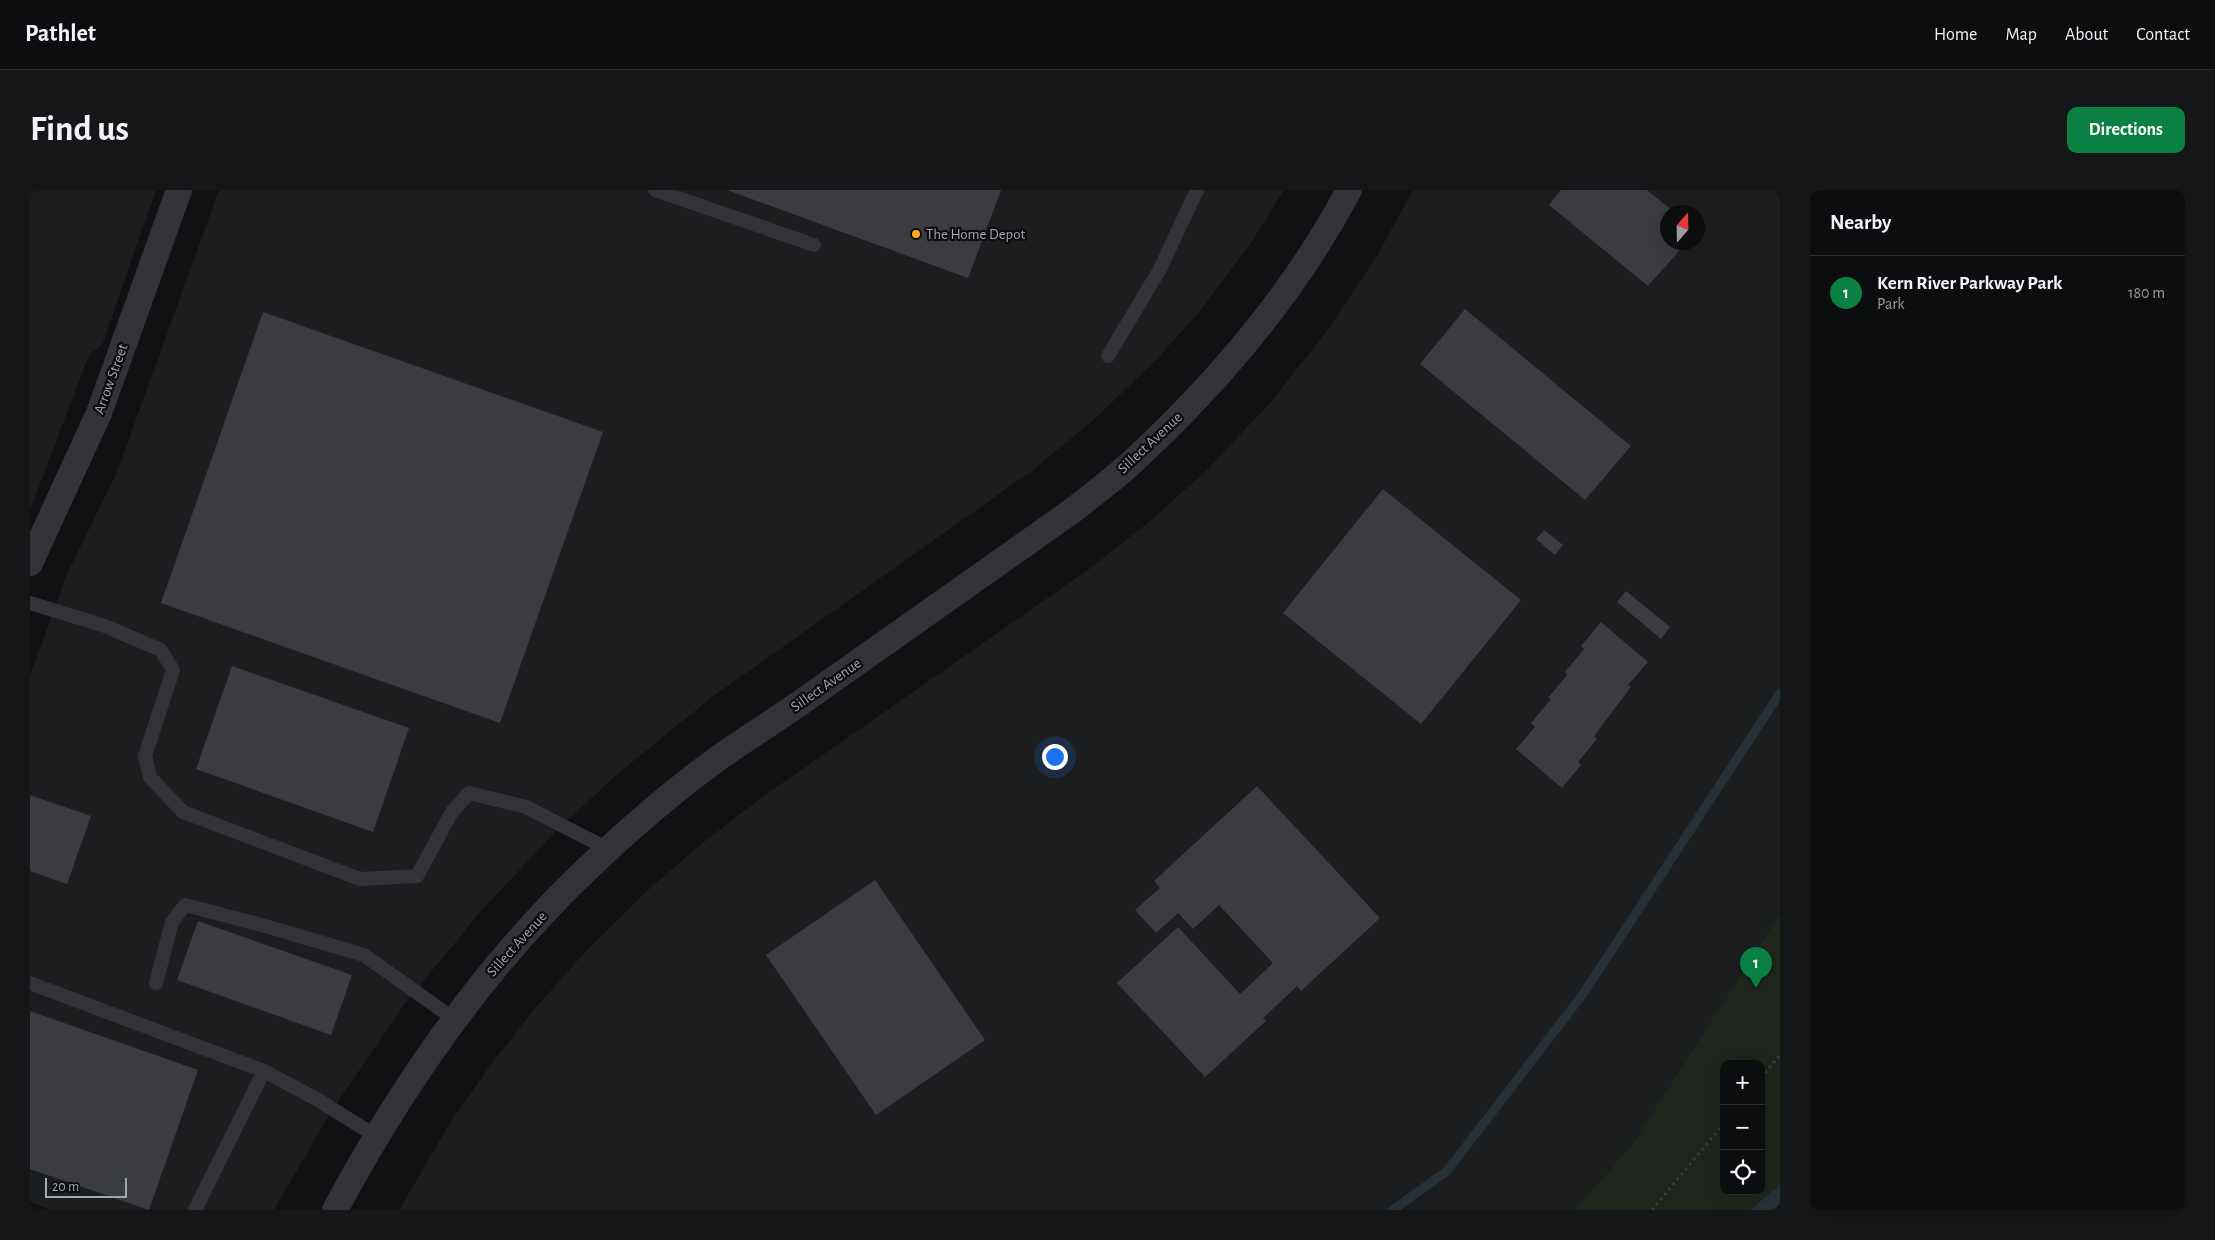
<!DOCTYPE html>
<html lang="en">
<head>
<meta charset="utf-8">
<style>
  :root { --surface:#0c0d0e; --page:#151617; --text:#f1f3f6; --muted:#9a9c9e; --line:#2c2d2e; --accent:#0b8043 }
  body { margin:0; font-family:"Alegreya Sans",sans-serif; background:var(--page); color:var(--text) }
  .controls { position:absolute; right:15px; bottom:15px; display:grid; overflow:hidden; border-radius:10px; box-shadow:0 5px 20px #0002 }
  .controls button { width:45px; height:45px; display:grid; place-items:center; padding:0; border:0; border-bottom:1px solid var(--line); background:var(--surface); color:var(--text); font:25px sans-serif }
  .compass { position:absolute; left:1630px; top:15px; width:45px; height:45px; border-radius:50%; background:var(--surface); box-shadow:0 5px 20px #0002; rotate:20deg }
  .scale { position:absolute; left:15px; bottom:12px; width:82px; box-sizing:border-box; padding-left:5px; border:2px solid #a1a7b4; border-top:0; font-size:14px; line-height:18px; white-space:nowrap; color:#a1a7b4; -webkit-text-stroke:4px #0c0c0d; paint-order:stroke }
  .you { position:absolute; left:1024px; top:566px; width:18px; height:18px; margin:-12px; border:4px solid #fff; border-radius:50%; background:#1a73e8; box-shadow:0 0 0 8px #1a73e833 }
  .badge { display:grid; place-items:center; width:32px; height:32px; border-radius:50%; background:var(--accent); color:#fff; font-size:16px; font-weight:700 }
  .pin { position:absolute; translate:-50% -41px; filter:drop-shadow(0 1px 2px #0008) }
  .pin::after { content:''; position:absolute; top:26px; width:18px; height:15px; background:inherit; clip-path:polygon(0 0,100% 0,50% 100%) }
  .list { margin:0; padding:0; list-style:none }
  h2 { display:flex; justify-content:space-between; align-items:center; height:65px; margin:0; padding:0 20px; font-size:21px }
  h2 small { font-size:16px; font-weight:400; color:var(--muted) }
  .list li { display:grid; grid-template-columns:32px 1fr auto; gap:15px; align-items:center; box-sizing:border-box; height:75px; padding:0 20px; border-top:1px solid var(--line) }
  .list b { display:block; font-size:19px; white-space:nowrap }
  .list p { margin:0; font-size:16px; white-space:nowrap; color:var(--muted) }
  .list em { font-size:16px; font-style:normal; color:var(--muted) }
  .icon { flex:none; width:28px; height:28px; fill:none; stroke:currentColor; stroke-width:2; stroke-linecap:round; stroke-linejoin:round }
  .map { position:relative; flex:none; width:1750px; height:1020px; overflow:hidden; border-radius:10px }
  header { display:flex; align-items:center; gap:30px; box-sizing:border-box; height:70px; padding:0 25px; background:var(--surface); border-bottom:1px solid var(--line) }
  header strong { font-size:24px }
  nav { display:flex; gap:28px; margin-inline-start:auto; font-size:18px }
  .intro { display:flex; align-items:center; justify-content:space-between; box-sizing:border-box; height:120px; padding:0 30px }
  h1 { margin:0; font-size:35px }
  .button { padding:12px 22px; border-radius:10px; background:var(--accent); color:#fff; font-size:18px; font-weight:700 }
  main { display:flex; gap:30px; padding:0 30px }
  aside { flex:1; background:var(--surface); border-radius:10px; box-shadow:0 5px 20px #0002 }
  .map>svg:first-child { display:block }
  .built { fill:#1c1d1f; fill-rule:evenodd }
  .green { fill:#1d251d; fill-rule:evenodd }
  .water { fill:#263037 }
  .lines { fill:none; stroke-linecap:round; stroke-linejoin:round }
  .stream { stroke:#263037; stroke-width:9 }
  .building { fill:#3a3c40 }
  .path { stroke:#373a3f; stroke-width:3; stroke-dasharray:2.5 4; stroke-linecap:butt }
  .lane { stroke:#313337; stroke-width:14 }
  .street { stroke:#313337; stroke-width:26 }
  .poi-dot { fill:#ffa81c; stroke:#0c0c0d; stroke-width:2 }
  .labels { text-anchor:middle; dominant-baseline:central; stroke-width:4.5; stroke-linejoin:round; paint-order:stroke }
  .poi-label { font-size:15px; fill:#a1a7b4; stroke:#0c0c0d; text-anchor:start }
  .street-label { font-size:15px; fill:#a1a7b4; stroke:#0c0c0d }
</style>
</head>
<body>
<header>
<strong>Pathlet</strong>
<nav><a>Home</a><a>Map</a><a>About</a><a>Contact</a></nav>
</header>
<div class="intro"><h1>Find us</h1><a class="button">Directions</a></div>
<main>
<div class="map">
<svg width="1750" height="1020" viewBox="0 0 1750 1020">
  <rect width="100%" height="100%" fill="#101112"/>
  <g class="built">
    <polygon points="0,0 126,0 72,155 59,165 0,320"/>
    <polygon points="189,0 1254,0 1221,53 1171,120 1127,169 1067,227 1003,280 682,507 584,587 525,642 451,721 374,815 300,923 244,1020 22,1020 0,1012 0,486 37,384 87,282"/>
    <path d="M1383 0H1750V723L1601 956 1544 1020H369L420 933 457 880 500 824 556 761 617 701 665 659 731 608 1062 377 1120 331 1176 281 1239 214 1297 141 1348 64ZM1638 22H1668V52H1638Z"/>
  </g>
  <path class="green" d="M1750 723V1020H1544L1601 956ZM1694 874H1731V1001H1694Z"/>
  <polygon class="water" points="1750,995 1750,1020 1720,1020"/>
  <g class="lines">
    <polyline class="stream" points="1363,1020 1417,981 1553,804 1750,503"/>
  </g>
  <g class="building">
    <polygon points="697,0 971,0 938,88"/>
    <polygon points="1531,0 1617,0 1644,22 1638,22 1638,52 1657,52 1618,96 1519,15"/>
    <polygon points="1435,119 1601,256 1555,310 1390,174"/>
    <polygon points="233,122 573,242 470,533 131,413"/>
    <polygon points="1353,299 1491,410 1391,534 1253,423"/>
    <polygon points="1514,340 1533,355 1525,365 1506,349"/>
    <polygon points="1596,401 1640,437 1631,449 1587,412"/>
    <polygon points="1571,432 1618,472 1598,495 1601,497 1564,546 1567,549 1548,572 1551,575 1532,598 1486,559 1505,537 1501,533 1521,509 1518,508 1537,485 1535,482 1554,459 1551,456"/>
    <polygon points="202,476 379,538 343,642 166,579"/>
    <polygon points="1227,596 1350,728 1271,801 1267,796 1233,828 1236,831 1175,887 1087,793 1148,737 1210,804 1243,773 1189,715 1163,739 1148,723 1126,743 1105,720 1130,698 1124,691"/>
    <polygon points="0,605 61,626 37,694 0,681"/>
    <polygon points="845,690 955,850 846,925 736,765"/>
    <polygon points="168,731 322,785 301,845 147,790"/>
    <polygon points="0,821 168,880 119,1020 0,979"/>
  </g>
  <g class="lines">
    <g class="path">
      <polyline points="1731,888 1750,865"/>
      <polyline points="1622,1020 1694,933"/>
    </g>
    <g class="lane">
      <polyline points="625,0 784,55"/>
      <polyline points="1078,166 1130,79 1167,0"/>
      <polyline points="0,413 75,436 131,460 143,480 115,566 120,587 153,622 330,689 387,686 422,622 439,603 496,617 578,659"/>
      <polyline points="0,793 234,881 288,910 346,946"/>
      <polyline points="126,793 142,732 155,715 232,735 334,765 424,829"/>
      <polyline points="165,1020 234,881"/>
    </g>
    <g class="street">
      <polyline points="0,373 69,223 149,0"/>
      <path d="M305 1020C372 895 453 778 556 680 598 640 643 601 690 567 720 546 751 527 780 506 868 444 955 382 1042 321 1061 306 1081 291 1099 275 1185 196 1264 104 1319 0"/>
    </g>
  </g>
  <circle class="poi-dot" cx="886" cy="44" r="5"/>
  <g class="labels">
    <g class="poi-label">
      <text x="896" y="44">The Home Depot</text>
    </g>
    <g class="street-label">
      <text transform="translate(81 189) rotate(-70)">Arrow Street</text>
      <text transform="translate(1120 253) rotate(-43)">Sillect Avenue</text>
      <text transform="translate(796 495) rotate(-35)">Sillect Avenue</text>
      <text transform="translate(487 754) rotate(-48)">Sillect Avenue</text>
    </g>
  </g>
</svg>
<div class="controls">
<button>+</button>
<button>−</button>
<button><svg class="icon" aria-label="locate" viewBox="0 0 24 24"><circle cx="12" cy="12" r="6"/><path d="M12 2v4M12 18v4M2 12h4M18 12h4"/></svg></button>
</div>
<svg class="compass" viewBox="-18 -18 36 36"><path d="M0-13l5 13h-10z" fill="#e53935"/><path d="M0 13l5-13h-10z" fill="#9a9c9e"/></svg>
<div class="scale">20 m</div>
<div class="you"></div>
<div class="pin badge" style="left:1726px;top:798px">1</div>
</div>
<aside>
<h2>Nearby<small></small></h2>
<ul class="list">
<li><span class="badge">1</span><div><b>Kern River Parkway Park</b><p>Park</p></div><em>180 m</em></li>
</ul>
</aside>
</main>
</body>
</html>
